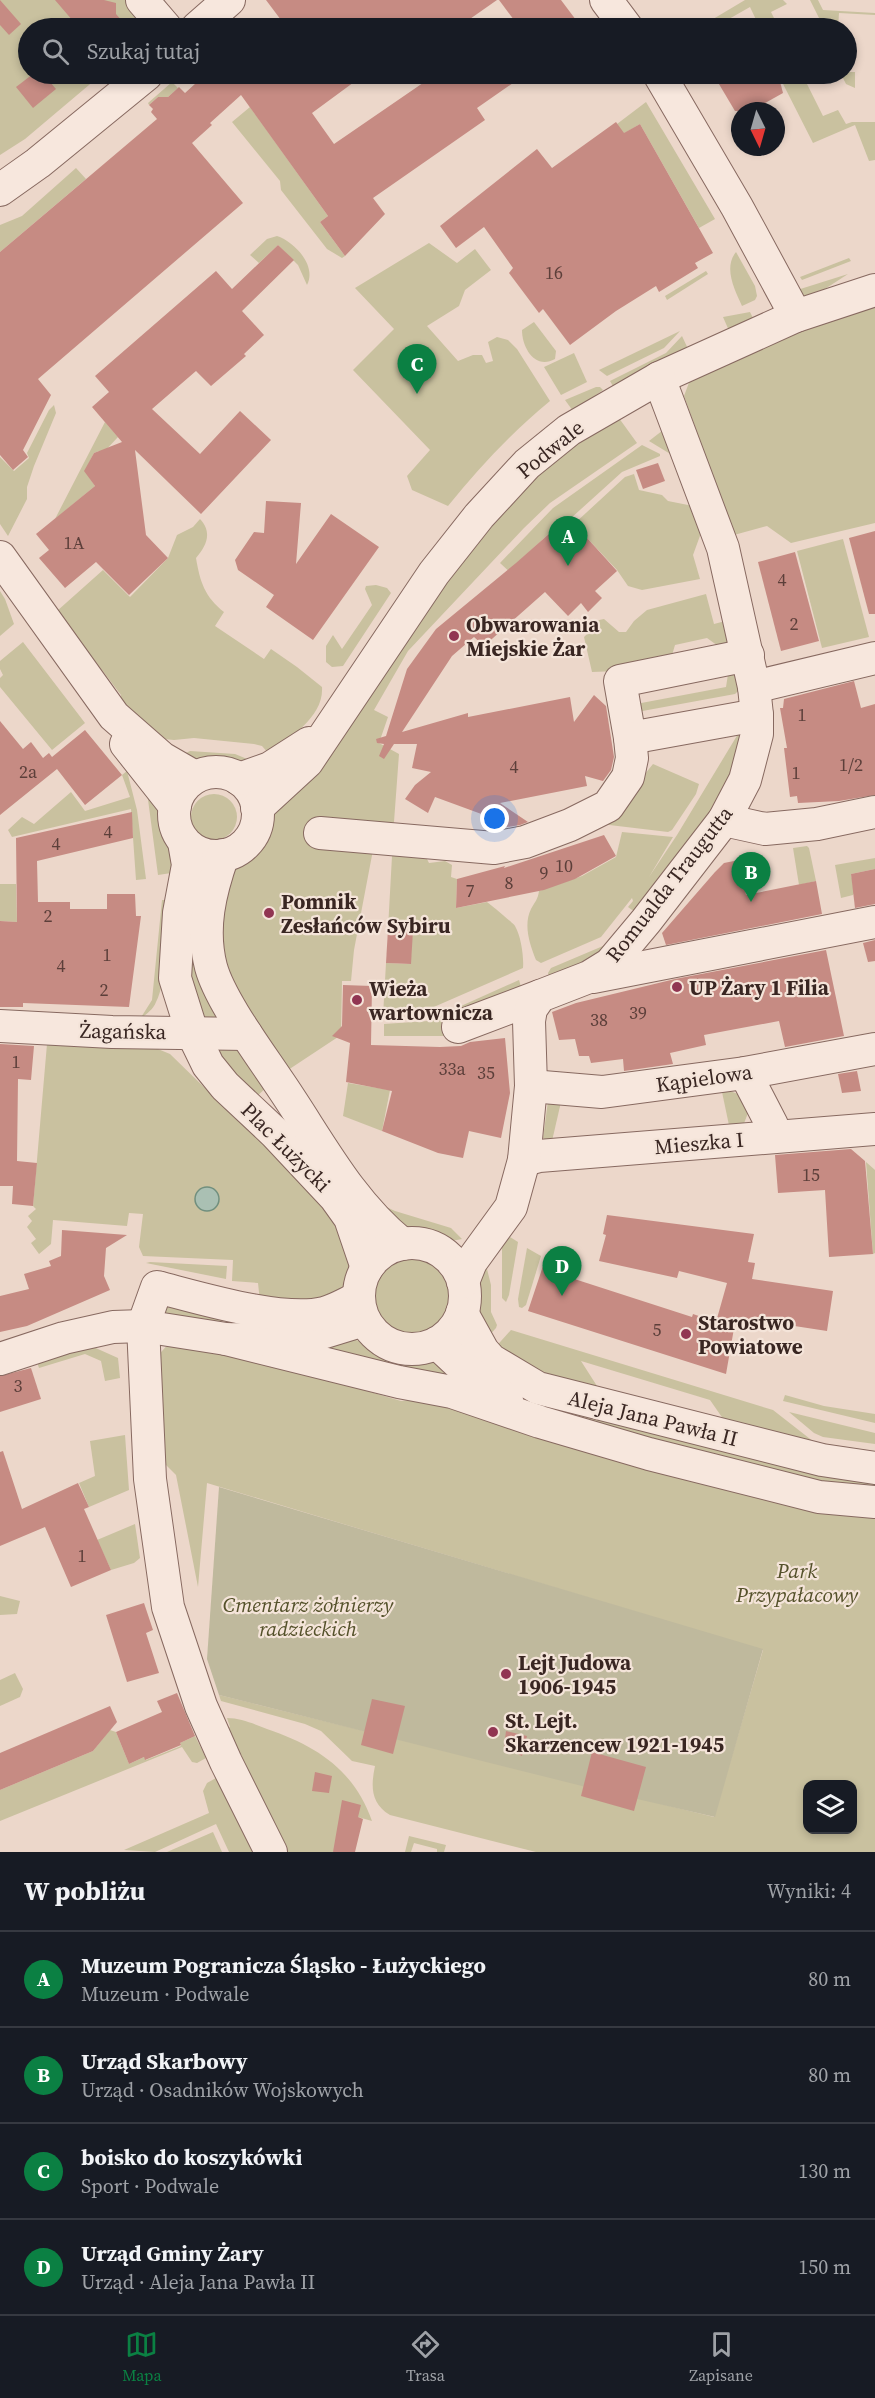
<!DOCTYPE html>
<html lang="pl">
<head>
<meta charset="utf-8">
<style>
  :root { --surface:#171b24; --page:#242831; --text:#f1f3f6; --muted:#9ea1a6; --line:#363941; --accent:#0b8043 }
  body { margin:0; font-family:"Source Serif 4",serif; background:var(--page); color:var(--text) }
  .controls { position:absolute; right:18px; bottom:18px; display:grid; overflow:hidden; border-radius:12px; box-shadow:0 3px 9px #0003 }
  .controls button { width:54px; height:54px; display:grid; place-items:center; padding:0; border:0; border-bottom:2px solid var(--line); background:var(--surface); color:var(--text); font:30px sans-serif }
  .compass { position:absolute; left:731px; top:102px; width:54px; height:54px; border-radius:50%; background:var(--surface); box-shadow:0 3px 9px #0003; rotate:175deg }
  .you { position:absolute; left:495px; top:819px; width:21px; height:21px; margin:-15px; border:4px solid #fff; border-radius:50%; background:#1a73e8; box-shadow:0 0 0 9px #1a73e833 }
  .badge { display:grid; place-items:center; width:39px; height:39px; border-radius:50%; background:var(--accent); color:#fff; font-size:20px; font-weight:700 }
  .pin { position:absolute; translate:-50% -50px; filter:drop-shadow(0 2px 3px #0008) }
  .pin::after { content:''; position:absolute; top:32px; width:21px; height:18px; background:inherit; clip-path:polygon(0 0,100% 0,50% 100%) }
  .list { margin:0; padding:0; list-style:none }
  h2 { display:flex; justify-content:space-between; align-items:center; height:78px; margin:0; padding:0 24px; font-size:26px }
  h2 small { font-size:20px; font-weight:400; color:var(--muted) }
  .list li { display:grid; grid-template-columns:39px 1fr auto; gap:18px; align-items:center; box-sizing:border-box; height:96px; padding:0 24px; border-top:2px solid var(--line) }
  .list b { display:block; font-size:22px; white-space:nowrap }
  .list p { margin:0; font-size:20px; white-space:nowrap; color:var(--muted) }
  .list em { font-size:20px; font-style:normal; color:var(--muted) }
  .icon { flex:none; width:33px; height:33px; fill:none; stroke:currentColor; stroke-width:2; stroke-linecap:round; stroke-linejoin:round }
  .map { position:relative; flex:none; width:875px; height:1852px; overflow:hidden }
  .search { position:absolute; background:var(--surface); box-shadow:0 3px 9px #0003; left:18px; right:18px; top:18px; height:66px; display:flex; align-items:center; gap:15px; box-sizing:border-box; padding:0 21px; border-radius:33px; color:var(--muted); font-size:22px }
  .sheet { height:462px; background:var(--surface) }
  nav { display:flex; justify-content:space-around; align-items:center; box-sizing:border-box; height:84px; border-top:2px solid var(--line); background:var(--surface); font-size:16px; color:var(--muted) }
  nav a { display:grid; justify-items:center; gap:3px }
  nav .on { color:var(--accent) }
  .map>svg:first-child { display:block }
  .green { fill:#c9c19f; fill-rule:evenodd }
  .cemetery { fill:#bfb99d }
  .water { fill:#aac0b3; stroke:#718f7e; stroke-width:1.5 }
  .building { fill:#c68b83 }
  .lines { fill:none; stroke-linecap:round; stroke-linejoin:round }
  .minor-casing { stroke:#876960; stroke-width:34 }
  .minor { stroke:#f7e7dd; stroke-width:32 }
  .poi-dot { fill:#913552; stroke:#f4e4d9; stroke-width:2 }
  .labels { text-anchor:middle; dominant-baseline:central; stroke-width:4.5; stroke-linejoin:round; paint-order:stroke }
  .number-label { font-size:18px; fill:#5c3f3a }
  .street-label { font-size:21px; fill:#392622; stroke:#f4e4d9 }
  .poi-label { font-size:21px; font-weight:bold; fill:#392622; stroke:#f4e4d9; text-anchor:start }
  .park-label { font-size:21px; font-style:italic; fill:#54512a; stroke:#f4e4d9 }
</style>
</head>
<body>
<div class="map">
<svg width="875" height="1852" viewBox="0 0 875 1852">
  <rect width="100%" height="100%" fill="#ecd7ca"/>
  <g class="green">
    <polygon points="0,0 125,0 147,26 147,28 28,28 28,74 102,74 25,139 0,155"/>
    <polygon points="745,0 783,0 787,4 771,12 779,28 760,28 750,7 713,28 698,28"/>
    <polygon points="810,0 818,0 823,10 875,13 875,15 839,13 838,28 829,28 820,20"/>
    <polygon points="847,56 847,72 855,72 855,88 846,84 841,74 846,74"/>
    <polygon points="778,74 802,74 823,116 838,110 846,124 852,122 875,122 875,160 869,161 855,125 813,143"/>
    <polygon points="172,82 178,88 168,97 158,97 149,105 148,103"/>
    <polygon points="646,102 715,219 699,228 640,124 623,134 617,124"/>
    <polygon points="250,107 328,216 320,222 345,256 342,258 327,249 281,190 280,181 232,122"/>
    <polygon points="76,168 86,179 0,252 0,225 22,216"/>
    <path d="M277 236C295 242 317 266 307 285L298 265 278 245 259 263 250 255 267 239Z"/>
    <path d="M429 243 457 263 475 249 491 270 465 290 459 306 427 326 458 361 473 355H482L486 363 493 361 488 342 497 337 508 340 517 349 550 401C511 433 479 468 448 506L412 490 407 476 430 450 353 370 394 329 355 288Z"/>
    <path d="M736 252 755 286 757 296 755 300 742 306C735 290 723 268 736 252Z"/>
    <polygon points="849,258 851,261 802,280 800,277"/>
    <polygon points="706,271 708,274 667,300 665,296"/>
    <polygon points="848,274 811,298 805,299 794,291"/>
    <polygon points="875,303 875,523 791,543 767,526 734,535 684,396 690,380 760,341"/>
    <polygon points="750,312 754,320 730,333 723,317"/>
    <path d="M534 322 556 351 555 359C535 370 522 348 522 330Z"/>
    <polygon points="680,331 664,348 607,376 599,370"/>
    <polygon points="682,336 689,351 614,388 610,381 666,353"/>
    <polygon points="574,353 587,382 561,395 544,367"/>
    <polygon points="596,387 600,387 603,390 573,411 565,400"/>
    <polygon points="54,405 56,413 34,466 27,487 27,499 8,536 0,524 0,457 14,471 29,458 27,453 49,410"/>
    <polygon points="616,414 637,443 550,503 524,528 408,651 374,710 388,717 379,743 399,754 394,822 373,850 354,950 351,981 342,981 341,1035 282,1074 223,967 215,897 230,868 259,849 265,838 268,820 278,802 339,742 364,706 381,674 448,572 537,474"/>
    <polygon points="105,422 118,437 103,453 99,451 94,453 85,471 95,486 55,519"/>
    <polygon points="667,427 672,455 649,441"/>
    <polygon points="642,445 660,454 660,456 622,472 570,519 567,517 518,562 515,577 500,563 553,508"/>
    <polygon points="634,474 639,490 662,495 668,501 693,506 701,533 693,555 700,579 642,590 628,586 617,570 574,524 625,477"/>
    <path d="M200 519C213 533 206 546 196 558 200 582 205 597 224 612L215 626 264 659 271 649 297 667 322 687C324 717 290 737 269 754L262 746 254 744 194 738 174 740 154 738 118 705 121 695 57 611 103 570 130 597 168 558 177 535 193 527Z"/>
    <polygon points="843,539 869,637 822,648 797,551"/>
    <polygon points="376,585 387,588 391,593 343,666 332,667 326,662 326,646 333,635 342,649 372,605 365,589 366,586"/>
    <polygon points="0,591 5,599 14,624 0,636"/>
    <polygon points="706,594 714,624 733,619 736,629 725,651 707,638 675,645 670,662 631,662 618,671 592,672 584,637 590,631 590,622 604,619 619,632 626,632 634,621 647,610"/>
    <polygon points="23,642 85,723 52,750 0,687 0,678 3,675 0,669 0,661"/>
    <polygon points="729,668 736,673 740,689 735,694 637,712 636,704 726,687"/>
    <path d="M738 734 746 737 739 774 639 915 628 907 633 901 632 898 601 937 541 963 536 960C530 945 523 925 531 909 535 902 538 899 539 891L582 876 616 857 622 832 673 837 649 877 677 835Z"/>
    <path d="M190 751 235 754 252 761C239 765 210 772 199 766 193 763 187 759 182 755Z"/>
    <polygon points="653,764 699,784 696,794 672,830 668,832 601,824 624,800"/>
    <polygon points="127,771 137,810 146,879 136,880 131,809 12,837 8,830 22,817 34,824 71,792 85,811 130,797 122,775"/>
    <polygon points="147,792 164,815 166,833 173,848 178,872 158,875"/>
    <circle cx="214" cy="817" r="23"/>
    <polygon points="807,846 809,848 816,881 799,885 793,848"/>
    <path d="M395 850 426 857 429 863 445 861 452 865 451 877 457 879 456 908 487 902C490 904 514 924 515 926 521 936 524 957 523 968L420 1013 383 1016 386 963 410 964 412 930 388 929 392 856Z"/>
    <polygon points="875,858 875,869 851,874 855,892 853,895 841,898 835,865"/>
    <polygon points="208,867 229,1026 199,1026 186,980"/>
    <polygon points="0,884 16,884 17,922 0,921"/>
    <path d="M162 900H169C168 923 167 983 156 1002 153 1010 146 1014 140 1019L152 1000Z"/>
    <polygon points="629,916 633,919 600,956 549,979 548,973 551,968 603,946 613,937"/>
    <polygon points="519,980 522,990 458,1011 461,1006"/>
    <polygon points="453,1010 456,1036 384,1036 384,1024 428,1021"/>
    <polygon points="47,1044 153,1047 170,1054 248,1130 255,1125 333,1207 350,1265 345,1293 331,1303 260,1302 258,1283 232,1281 233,1260 143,1256 139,1247 143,1214 129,1213 127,1226 53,1220 51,1244 39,1254 31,1243 36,1239 27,1227 32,1221 28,1216 36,1209 33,1206"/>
    <polygon points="209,1045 242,1049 269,1085 252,1101"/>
    <polygon points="348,1083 390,1090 382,1131 343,1116"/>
    <polygon points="727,1090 738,1094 748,1113 743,1126 730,1130 722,1092"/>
    <polygon points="548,1101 561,1102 552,1141 548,1141 543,1138"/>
    <polygon points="866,1162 875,1170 875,1253 873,1254"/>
    <polygon points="369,1199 395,1211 451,1228 462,1239 446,1242 423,1234 408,1234"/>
    <polygon points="510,1237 518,1242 509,1295 506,1302 502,1298 502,1246"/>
    <polygon points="527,1248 541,1256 526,1305 522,1308 519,1307 518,1299"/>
    <circle cx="412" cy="1298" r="39"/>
    <polygon points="150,1262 227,1266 226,1279 146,1263"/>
    <polygon points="486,1265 491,1285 491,1312 497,1325 496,1328 484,1341 473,1319 476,1296 475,1279"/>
    <polygon points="164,1304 222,1313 221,1326 165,1316 161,1309"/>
    <polygon points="511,1330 773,1410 814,1442 873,1451 872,1456 726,1423 710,1400 581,1361 597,1386 590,1386 547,1375 492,1351"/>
    <polygon points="353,1339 368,1344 387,1356 413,1361 421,1357 427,1357 455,1373 445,1384 314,1347"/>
    <path d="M172 1340 234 1352 401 1401 428 1399 875 1511V1852H536L390 1815C370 1803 371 1785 375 1766L352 1761 321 1731 305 1724 221 1701 219 1695 714 1817 763 1650 207 1483 198 1587 176 1475 159 1458 153 1361ZM808 1784H852V1830H808Z"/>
    <polygon points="89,1345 118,1358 120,1378 105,1381 101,1361 85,1354 39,1368 37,1362"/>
    <polygon points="504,1390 875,1480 875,1488 831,1485 555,1417"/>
    <polygon points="785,1395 824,1406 875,1414 875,1423 783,1401"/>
    <polygon points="789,1412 875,1433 875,1444 823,1437 814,1433"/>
    <polygon points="125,1435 129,1490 89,1507 79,1483 95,1476 90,1441"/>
    <polygon points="135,1524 140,1558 134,1563 111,1570 97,1540"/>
    <polygon points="0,1596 20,1601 17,1614 0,1615"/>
    <polygon points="15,1673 23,1689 20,1697 0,1706 0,1680"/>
    <path d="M227 1718C241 1718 254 1724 267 1729 317 1746 354 1770 372 1821L358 1817 333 1852H283L224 1731 230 1727Z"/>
    <polygon points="110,1730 116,1732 129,1764 144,1757 146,1760 181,1746 180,1743 195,1736 206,1758 197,1763 192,1762 182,1747 0,1821 0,1790 93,1751"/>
    <polygon points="216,1778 255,1852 229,1852 216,1824 155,1852 124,1850 209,1813 203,1791 207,1783"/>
    <polygon points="213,1832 222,1852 167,1852"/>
    <polygon points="409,1836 446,1845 444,1852 437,1852 437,1849 414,1843 411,1852 405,1852"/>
  </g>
  <polygon class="cemetery" points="219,1487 763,1649 715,1817 598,1790 219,1695 207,1659"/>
  <circle class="water" cx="207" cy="1199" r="12"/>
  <g class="building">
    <polygon points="0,0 21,24 9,35 0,25"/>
    <polygon points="55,0 104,0 116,3 116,14 128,28 79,28"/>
    <polygon points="266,0 497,0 457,28 287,28"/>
    <polygon points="499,0 561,0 582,28 520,28"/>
    <polygon points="33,74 43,74 56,89 33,108 16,87"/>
    <polygon points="206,74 365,74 312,113 334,144 436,74 526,74 477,108 485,120 373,198 385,214 345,256 320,222 328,216 241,95 210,123 212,125 192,143 243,203 38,379 51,395 23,450 28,457 13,470 0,455 0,252 157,119 151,112 153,109 149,105 158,97 168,97 179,87 185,93"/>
    <polygon points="713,74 778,74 783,93 751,111 735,111"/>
    <polygon points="616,122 624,133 640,124 713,253 695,263 698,268 659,292 656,286 616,311 570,345 543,309 539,313 509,273 513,268 484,227 456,248 440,226 537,149 552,168"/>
    <polygon points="278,245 294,260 242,311 264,335 244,354 246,356 211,386 196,371 152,409 200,454 240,411 271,440 201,514 135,450 146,535 168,558 129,595 96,562 65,588 39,558 49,550 36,534 95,486 84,471 94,453 122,442 92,407 109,392 95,376 216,271 232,289"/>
    <polygon points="658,463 665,481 643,489 636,470"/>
    <polygon points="266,501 301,503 296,564 331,514 379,547 313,640 266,607 274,595 238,570 235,560 254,532 264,533"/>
    <polygon points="568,517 617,571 595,591 602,598 588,612 581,603 568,616 545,592 484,646 474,637 452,656 402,732 468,713 468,717 570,697 574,722 594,695 606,706 614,757 611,770 603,781 585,776 587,786 500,803 528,822 520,825 489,830 495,819 435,797 428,813 405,799 415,785 431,772 412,768 417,744 394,744 384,759 379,756 384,744 377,743 376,739 386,736 407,669 436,629 516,563"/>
    <polygon points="875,531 875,614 869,614 849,538"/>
    <polygon points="795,552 819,641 781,651 758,562"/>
    <polygon points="854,681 861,708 875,704 875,795 839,801 798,803 797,796 790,797 784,748 787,748 780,708 783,708 784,699"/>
    <polygon points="0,721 23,749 31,742 43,758 49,753 52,757 85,730 122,775 85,805 57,769 0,815"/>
    <polygon points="132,812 133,838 37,861 38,902 70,902 70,909 107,909 107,894 135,894 136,916 141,916 129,1007 23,1003 23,1007 0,1007 0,921 17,922 16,838"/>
    <polygon points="604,835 616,856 575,879 544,890 456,908 457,879 505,866 504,868"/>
    <polygon points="739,860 746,895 816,881 822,914 666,945 662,933 715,872 724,863"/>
    <polygon points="875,869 875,904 855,908 851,874"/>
    <polygon points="388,929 413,930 411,964 386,963"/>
    <polygon points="875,940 875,961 868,962 863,943"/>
    <polygon points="826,950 844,1036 785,1047 779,1021 704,1035 706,1045 670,1053 673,1064 624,1071 623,1059 591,1063 589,1056 579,1056 575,1039 559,1040 552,1012 576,1003 675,979"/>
    <polygon points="343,985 372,986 371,1045 440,1047 461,1046 470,1042 505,1038 510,1093 501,1138 469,1131 463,1158 438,1153 382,1131 392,1091 346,1082 350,1043 332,1036 342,1026"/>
    <polygon points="0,1044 34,1046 31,1080 18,1079 17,1161 37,1163 33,1206 12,1204 13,1186 0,1186"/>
    <polygon points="857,1071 861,1091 842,1093 838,1074"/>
    <polygon points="851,1149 865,1161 873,1254 829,1257 825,1190 778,1193 775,1155"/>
    <polygon points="607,1215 754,1234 748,1262 755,1263 752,1279 833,1291 827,1331 736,1317 726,1374 528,1311 546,1257 565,1263 562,1275 692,1317 693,1314 716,1322 727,1283 679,1271 677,1278 599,1261 606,1235 603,1234"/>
    <polygon points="62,1230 127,1235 106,1248 104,1276 110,1290 27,1326 0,1332 0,1296 29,1289 24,1274 51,1266 49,1261 61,1256"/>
    <polygon points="31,1368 41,1399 0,1412 0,1376"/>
    <polygon points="3,1451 22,1509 78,1483 89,1507 84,1509 111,1570 71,1587 45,1527 0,1546 0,1452"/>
    <polygon points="144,1603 153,1630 146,1633 159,1673 127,1682 106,1615"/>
    <polygon points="177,1693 195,1736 180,1743 181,1745 145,1760 144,1757 129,1764 116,1732 162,1712 157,1701"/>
    <polygon points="372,1699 405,1706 393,1754 361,1745"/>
    <polygon points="110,1706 117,1722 93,1751 0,1790 0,1753"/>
    <polygon points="506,1731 527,1736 522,1756 504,1747"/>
    <polygon points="592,1752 646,1767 634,1811 581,1796"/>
    <polygon points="315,1772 332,1776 329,1793 312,1791"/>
    <polygon points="342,1800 361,1805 358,1817 363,1819 355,1852 333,1852"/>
  </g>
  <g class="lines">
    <defs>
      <g id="minor">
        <polyline points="142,0 166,28"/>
        <polyline points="606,0 627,28"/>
        <polyline points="197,28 229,0"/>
        <polyline points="659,74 737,207 796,316"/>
        <polyline points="0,190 38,163 147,74"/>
        <polyline points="0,557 114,716 162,758 195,777"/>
        <polyline points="748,655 620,681 630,738 757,715"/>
        <polyline points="754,687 875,658"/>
        <polyline points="126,744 175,806"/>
        <circle cx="216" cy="814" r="42"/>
        <polyline points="239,779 270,768 309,743"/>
        <polyline points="257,808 307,762 434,573 479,516 527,464 569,430 659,378 796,316 875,290"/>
        <polyline points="724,820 765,829 817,824 875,812"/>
        <polyline points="320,833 494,848 525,842 570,825 608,806 628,777 632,758 630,738"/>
        <polyline points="184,842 188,865 179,913 175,978 192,1032 208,1065 225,1086 275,1133 335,1197 350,1218 367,1268"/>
        <path d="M223 855C210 892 201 928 211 967 220 1000 258 1051 278 1081 318 1139 347 1199 402 1244"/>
        <polyline points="593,977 875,922"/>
        <polyline points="0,1026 112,1032 246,1034"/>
        <polyline points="458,1027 540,996"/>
        <polyline points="745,1073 772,1125 773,1137"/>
        <polyline points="531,1086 602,1092 745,1073 875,1049"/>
        <polyline points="524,1160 539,1156 875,1129"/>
        <circle cx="412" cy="1296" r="53"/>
        <polyline points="463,1282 471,1262 511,1207 524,1160 531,1086 529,1021 531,1009 540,996 589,977 610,964 646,921 724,820 745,780 757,734 757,715 754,687 723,548 659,378"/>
        <polyline points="462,1313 483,1351 491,1360 538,1388 822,1460 875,1468"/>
        <polyline points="226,1339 399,1382 452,1392 540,1422 649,1454 819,1497 875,1502"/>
        <polyline points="437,1343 468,1372 507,1400"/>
        <polyline points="0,1359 64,1338 113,1327 143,1326 226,1339 299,1340 364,1320"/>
        <path d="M271 1852 226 1762 201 1706 168 1607 150 1479 143 1326 157 1287C200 1298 282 1323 324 1313 336 1310 347 1303 358 1298"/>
      </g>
    </defs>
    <use href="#minor" class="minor-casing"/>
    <use href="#minor" class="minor"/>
  </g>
  <g class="poi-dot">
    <circle cx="454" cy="636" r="6"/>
    <circle cx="269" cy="913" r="6"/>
    <circle cx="677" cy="987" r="6"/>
    <circle cx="357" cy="1000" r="6"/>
    <circle cx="686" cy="1334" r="6"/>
    <circle cx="506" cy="1674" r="6"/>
    <circle cx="493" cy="1732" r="6"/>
  </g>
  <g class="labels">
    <g class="number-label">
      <text x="554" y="272">16</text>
      <text x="74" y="542">1A</text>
      <text x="782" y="579">4</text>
      <text x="794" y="623">2</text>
      <text x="802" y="714">1</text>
      <text x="851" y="764">1/2</text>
      <text x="514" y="766">4</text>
      <text x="28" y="771">2a</text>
      <text x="796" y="772">1</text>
      <text x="108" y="831">4</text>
      <text x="56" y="843">4</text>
      <text x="564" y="865">10</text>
      <text x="544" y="872">9</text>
      <text x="509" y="882">8</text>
      <text x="470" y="890">7</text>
      <text x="48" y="915">2</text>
      <text x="107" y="954">1</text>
      <text x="61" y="965">4</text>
      <text x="104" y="989">2</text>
      <text x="638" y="1012">39</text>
      <text x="599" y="1019">38</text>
      <text x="16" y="1061">1</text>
      <text x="452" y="1068">33a</text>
      <text x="486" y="1072">35</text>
      <text x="811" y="1174">15</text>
      <text x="657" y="1329">5</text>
      <text x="18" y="1385">3</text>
      <text x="82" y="1555">1</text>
    </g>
    <g class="street-label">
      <text transform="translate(550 449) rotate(-39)">Podwale</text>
      <text transform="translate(669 884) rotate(-52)">Romualda Traugutta</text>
      <text transform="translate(123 1031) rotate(1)">Żagańska</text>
      <text transform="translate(704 1078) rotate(-8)">Kąpielowa</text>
      <text transform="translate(699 1143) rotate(-5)">Mieszka I</text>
      <text transform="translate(286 1147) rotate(45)">Plac Łużycki</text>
      <text transform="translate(653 1418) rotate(14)">Aleja Jana Pawła II</text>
    </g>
    <g class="poi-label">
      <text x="466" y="624">Obwarowania<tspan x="466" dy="24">Miejskie Żar</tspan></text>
      <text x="281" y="901">Pomnik<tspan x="281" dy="24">Zesłańców Sybiru</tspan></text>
      <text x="689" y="987">UP Żary 1 Filia</text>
      <text x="369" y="988">Wieża<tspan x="369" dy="24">wartownicza</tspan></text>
      <text x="698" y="1322">Starostwo<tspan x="698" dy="24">Powiatowe</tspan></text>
      <text x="518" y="1662">Lejt Judowa<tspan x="518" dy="24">1906-1945</tspan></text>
      <text x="505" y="1720">St. Lejt.<tspan x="505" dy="24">Skarzencew 1921-1945</tspan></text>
    </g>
    <g class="park-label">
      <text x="797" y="1570">Park<tspan x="797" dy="24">Przypałacowy</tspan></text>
      <text x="308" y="1604">Cmentarz żołnierzy<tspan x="308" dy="24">radzieckich</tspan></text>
    </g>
  </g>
</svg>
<div class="controls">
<button><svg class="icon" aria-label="layers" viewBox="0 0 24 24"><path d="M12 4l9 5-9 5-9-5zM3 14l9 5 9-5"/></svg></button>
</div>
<svg class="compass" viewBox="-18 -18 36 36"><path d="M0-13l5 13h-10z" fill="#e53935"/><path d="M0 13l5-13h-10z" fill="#9ea1a6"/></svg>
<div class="you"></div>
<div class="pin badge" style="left:568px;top:566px">A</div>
<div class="pin badge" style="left:751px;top:902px">B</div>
<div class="pin badge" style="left:417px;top:394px">C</div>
<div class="pin badge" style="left:562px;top:1296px">D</div>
<div class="search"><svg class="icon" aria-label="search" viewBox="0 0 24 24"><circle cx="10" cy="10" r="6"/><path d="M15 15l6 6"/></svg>Szukaj tutaj</div>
</div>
<section class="sheet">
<h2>W pobliżu<small>Wyniki: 4</small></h2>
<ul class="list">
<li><span class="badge">A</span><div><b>Muzeum Pogranicza Śląsko - Łużyckiego</b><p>Muzeum · Podwale</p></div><em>80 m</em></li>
<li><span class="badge">B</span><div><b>Urząd Skarbowy</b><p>Urząd · Osadników Wojskowych</p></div><em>80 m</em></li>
<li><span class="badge">C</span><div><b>boisko do koszykówki</b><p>Sport · Podwale</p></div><em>130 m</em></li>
<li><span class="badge">D</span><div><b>Urząd Gminy Żary</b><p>Urząd · Aleja Jana Pawła II</p></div><em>150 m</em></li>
</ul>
</section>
<nav>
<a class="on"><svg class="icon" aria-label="map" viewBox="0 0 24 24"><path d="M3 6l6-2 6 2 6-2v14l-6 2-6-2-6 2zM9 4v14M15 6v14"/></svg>Mapa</a>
<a><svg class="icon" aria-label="directions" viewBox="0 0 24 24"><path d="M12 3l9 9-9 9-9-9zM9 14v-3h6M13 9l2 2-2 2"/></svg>Trasa</a>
<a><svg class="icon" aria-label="saved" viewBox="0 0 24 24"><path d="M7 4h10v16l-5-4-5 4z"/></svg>Zapisane</a>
</nav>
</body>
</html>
